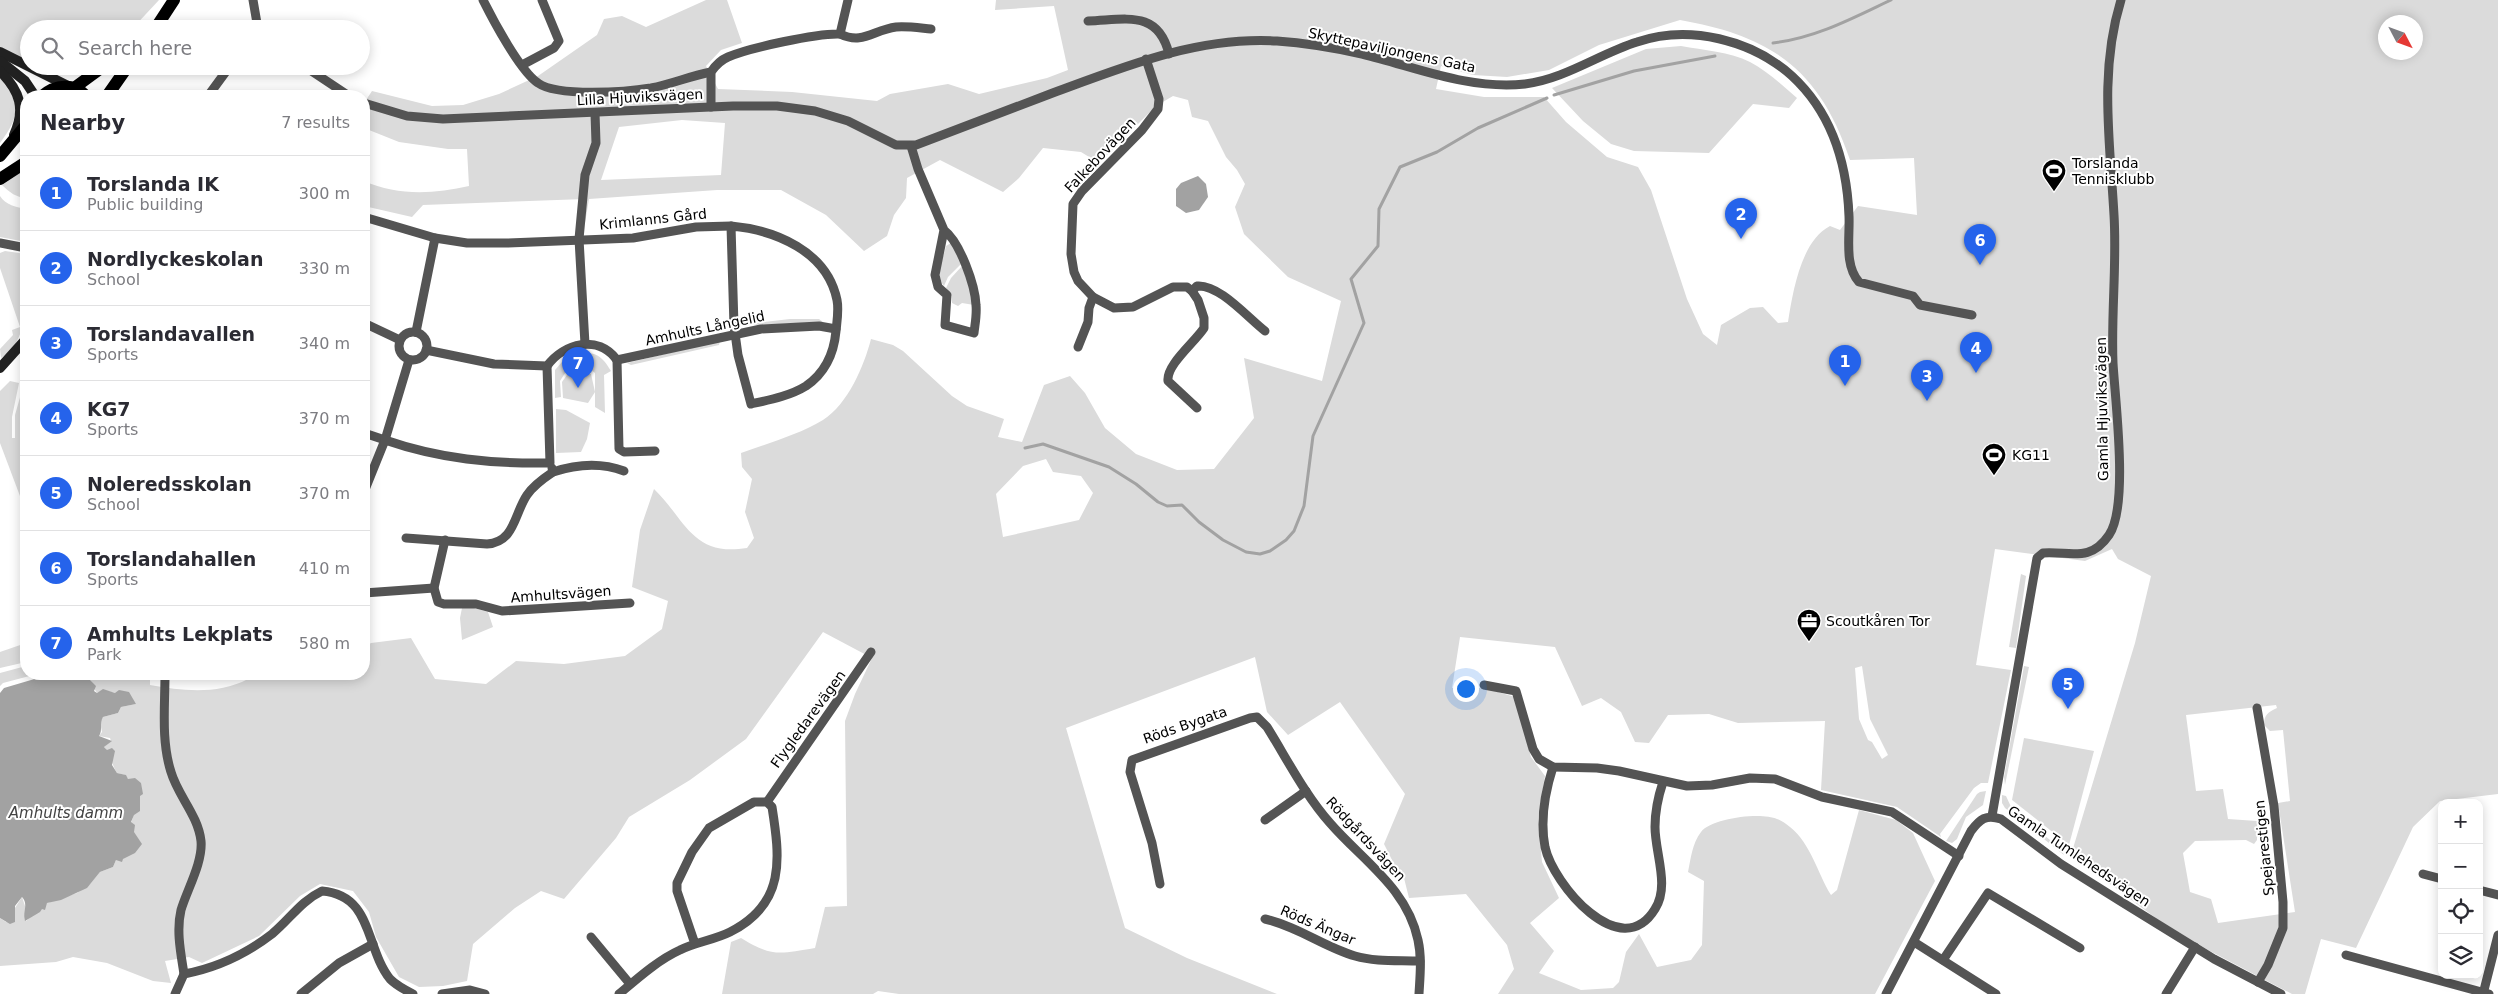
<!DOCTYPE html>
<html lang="en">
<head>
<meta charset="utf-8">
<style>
  :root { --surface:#fff; --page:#f2f2f3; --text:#2b2b33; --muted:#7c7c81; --line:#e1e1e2; --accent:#2563eb }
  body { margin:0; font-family:"DejaVu Sans",sans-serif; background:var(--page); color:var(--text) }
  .controls { position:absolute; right:15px; bottom:15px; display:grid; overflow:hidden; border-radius:10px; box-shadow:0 2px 12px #0003 }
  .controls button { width:45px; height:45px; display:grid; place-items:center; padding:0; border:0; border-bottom:1px solid var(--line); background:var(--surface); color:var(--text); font:25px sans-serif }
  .compass { position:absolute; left:2378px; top:15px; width:45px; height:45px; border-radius:50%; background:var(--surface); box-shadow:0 2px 12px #0003; rotate:131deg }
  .you { position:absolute; left:1465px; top:688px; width:18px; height:18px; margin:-12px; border:4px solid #fff; border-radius:50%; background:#1a73e8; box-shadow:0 0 0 8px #1a73e833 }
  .badge { display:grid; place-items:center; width:32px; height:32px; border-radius:50%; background:var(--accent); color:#fff; font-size:16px; font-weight:700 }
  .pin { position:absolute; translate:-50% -41px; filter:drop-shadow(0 1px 2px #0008) }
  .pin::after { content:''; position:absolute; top:26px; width:18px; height:15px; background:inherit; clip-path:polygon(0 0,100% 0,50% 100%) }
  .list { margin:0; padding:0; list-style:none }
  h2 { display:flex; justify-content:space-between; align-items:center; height:65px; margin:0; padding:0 20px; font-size:21px }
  h2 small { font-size:16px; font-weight:400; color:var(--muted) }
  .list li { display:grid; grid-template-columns:32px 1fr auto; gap:15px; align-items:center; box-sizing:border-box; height:75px; padding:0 20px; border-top:1px solid var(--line) }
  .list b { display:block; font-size:19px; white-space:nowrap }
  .list p { margin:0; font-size:16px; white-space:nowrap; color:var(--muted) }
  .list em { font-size:16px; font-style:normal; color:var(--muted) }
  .icon { flex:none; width:28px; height:28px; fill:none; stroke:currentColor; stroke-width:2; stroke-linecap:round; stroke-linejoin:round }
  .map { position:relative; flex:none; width:2498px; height:994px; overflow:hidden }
  .search { position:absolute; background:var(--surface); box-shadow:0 2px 12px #0003; left:20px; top:20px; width:350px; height:55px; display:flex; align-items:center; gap:12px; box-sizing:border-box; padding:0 18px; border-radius:28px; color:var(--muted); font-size:19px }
  .panel { position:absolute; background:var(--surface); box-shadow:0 2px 12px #0003; left:20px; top:90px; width:350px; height:590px; border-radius:20px }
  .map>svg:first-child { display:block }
  .green { fill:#dbdbdb; fill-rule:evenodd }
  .water { fill:#a2a2a2 }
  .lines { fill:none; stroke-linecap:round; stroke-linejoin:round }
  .stream { stroke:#a2a2a2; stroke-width:3 }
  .street { stroke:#545454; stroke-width:9 }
  .secondary { stroke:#212121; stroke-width:10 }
  .primary { stroke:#000; stroke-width:12 }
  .labels { text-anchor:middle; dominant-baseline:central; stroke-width:4; stroke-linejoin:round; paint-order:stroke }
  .street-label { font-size:14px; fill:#000; stroke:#fff }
  .poi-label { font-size:14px; fill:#000; stroke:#fff; text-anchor:start }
  .water-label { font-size:15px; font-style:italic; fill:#434343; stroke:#fff }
</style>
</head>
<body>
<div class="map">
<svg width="2498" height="994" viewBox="0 0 2498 994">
  <rect width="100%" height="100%" fill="#fff"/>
  <g class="green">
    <polygon points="0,0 159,0 132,29 29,29 29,61 0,48"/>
    <path d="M706 0H727L742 43 721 50 706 66 718 89 792 92 877 101 890 94 948 84 979 94 1047 78 1068 70 1054 6 995 10 996 0H2498V794L2440 801 2413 827 2356 948 2321 939 2305 994H2292L2208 950 2157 919 2071 855 2135 643 2151 576 2118 559 2112 549 2085 561 1995 549 1976 665 2011 670 1988 783H1981L1974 788 1940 834 1941 837 1897 807 1821 790 1825 721 1738 723 1709 714 1668 715 1649 743 1635 742 1621 712 1601 698 1582 706 1555 647 1460 637 1452 688H1484L1515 697 1531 757 1545 776 1538 819 1542 862 1559 898 1530 923 1554 951 1539 973 1581 990 1613 988 1619 982 1626 952 1639 934 1657 967 1691 960 1702 945 1704 881 1688 872C1691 858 1692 844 1701 832 1712 818 1761 812 1777 819 1781 820 1786 824 1790 827 1811 844 1817 872 1831 895L1837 890 1859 810 1896 820 1913 833 1935 881 1875 994H1498L1514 969 1507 945 1466 894 1409 898 1403 874 1396 868 1384 844 1405 794 1340 702 1288 735 1267 712 1255 657 1066 728 1125 928 1187 958 1277 994H899L878 991 873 994H722L731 942 741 938C772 957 779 954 815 948L825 907 847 906 845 721 855 694 872 658 823 632 746 739 690 780 629 817 616 838 564 899 541 891 515 908 473 944 467 981 443 986 419 987 399 977 376 937 369 912 353 891 320 884 300 896 259 936 202 963 189 957 165 961 171 983 153 981 107 963 73 957 56 962 0 966V918L6 922 22 897 26 909 24 919 26 921 47 903 77 893 90 884 100 872 113 867 116 860 123 859 134 832 131 823 140 796 125 775 117 773C112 765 110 753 104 747L111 741 110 738 99 736 102 732 100 722 103 717 118 713 121 707 136 704 115 693 103 690 97 693 87 677 55 676 54 674H150V685C183 691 217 695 248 679L249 674H303L313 679 322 674H364V648L371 643 411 638 435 679 486 684 516 661 564 664 625 656 662 629 668 601 632 587 640 530 654 489C686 520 692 557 747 548L754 538 745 512 752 479 742 467 741 453C768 443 798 435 823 420 848 404 864 366 871 339L893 345 903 351 952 396 967 406 1004 419 998 437 1022 442 1044 385 1070 376 1085 393 1105 428 1136 454 1177 470 1214 469 1254 418 1244 358 1322 381 1341 301 1288 277 1244 234 1235 207 1245 184 1237 170 1226 157 1208 121 1192 117 1188 100 1173 96 1156 106 1099 163 1081 152 1043 148 1019 178 1003 192 940 160 907 178 906 198 894 215 887 236 864 251 826 215 781 190H717L589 199 585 223V199L423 205 412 217 364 206V181C397 196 434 194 469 186L467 149H448L399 142 364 128V103L372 91 432 106 463 105 499 94 538 76 597 35 604 19 622 16 646 27ZM1680 20C1772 36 1820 70 1850 160L1914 158 1917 215 1858 206 1840 230 1830 226C1801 241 1793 291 1788 322L1778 323 1763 307 1750 308 1721 325 1717 345 1703 334 1687 299 1651 190 1638 167 1607 157 1566 122 1544 97H1484L1436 89 1441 66 1473 75 1507 77 1549 70 1599 45ZM2386 22H2416V52H2386ZM682 120 725 123 721 175 601 180 619 127ZM1046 459 1053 472 1081 476 1093 493 1079 520 1003 537 996 494 1023 466ZM1862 666 1870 719 1888 755 1882 759 1872 742 1868 740 1859 719 1855 668ZM2276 705 2277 708C2268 712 2264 715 2264 725L2270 731 2283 730 2290 801 2278 803 2295 912 2218 923 2211 899 2190 892 2183 853 2195 841 2246 840 2254 844 2257 840V821L2228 819 2223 789 2196 791 2186 715Z"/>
    <path d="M1681 46C1703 50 1730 52 1750 62 1767 71 1782 85 1797 98L1789 108 1753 104 1709 153 1634 151 1611 144 1583 121 1552 88 1646 49Z"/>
    <polygon points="43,66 87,66 70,72"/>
    <path d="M0 78C21 104 20 116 0 143Z"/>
    <path d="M26 169V198C16 197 10 193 2 185Z"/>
    <path d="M0 196C5 205 17 207 26 209V242L0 237Z"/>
    <path d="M951 243 962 263 948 277 944 286C935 275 943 259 946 246Z"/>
    <path d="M5 251 26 254C26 285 33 339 1 358L0 349 13 335 12 330 20 327 0 268V253Z"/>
    <polygon points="963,265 974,305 962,303 958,306 952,303 952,296 946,288 951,278"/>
    <polygon points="790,319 819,319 823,322 754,325 756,323"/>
    <polygon points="720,341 719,345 631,365 627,363"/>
    <path d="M574 352C594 353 600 352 611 371L604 375 605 413 595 407V373C586 365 577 367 567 370L560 381 561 397 555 398V370L569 354Z"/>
    <polygon points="569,372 591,374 595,392 588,403 563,398 562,382"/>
    <polygon points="26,376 26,512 0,443 0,391 10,381 19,383 12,417 12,438 15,438 15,415"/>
    <polygon points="556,409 566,410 590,423 587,439 581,452 556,453"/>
    <polygon points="2021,574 2026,576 2016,648 2009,647"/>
    <polygon points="462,608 474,608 488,612 493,627 462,640 460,618"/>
    <polygon points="26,643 26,662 0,668 0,652"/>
    <polygon points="26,666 26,674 37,674 3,683 0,686 0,673"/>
    <polygon points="2024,666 2029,667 2005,785 2004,777"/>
    <polygon points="2024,738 2094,751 2069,845 2012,800"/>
    <polygon points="1986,791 1983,805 1966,817 1957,839 1952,843 1946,841 1977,794 1980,792"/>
    <polygon points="2002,795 2006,796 2012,809 2061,849 2064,855 2005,808 2002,803"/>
  </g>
  <g class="water">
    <polygon points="1198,176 1206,184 1208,197 1199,210 1186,213 1176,206 1176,189 1181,183"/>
    <path d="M48 675 87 677 96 686 94 691 97 693 103 689 115 693 119 690 129 692 136 704 121 707 118 713 103 717C99 724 103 730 99 736L112 741 104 747 107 750 112 748 115 751 112 765 117 773 126 775 128 779 135 778 141 783 143 794 140 796V811L134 815 131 822 135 825 134 832 142 844 135 853 123 859 122 862 116 860 113 867 100 872 87 888 61 900 47 903 45 910 42 909 40 912 25 921C22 913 29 904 22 897L15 906V922L10 924 0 918V693L4 688Z"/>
  </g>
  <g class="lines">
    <g class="stream">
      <path d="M1773 43C1816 38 1853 18 1891 0"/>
      <polyline points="1554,95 1634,71 1715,56"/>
      <polyline points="1025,448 1043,444 1109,467 1136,484 1158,502 1167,506 1182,505 1199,522 1223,540 1246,552 1260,554 1270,551 1286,540 1294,531 1304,506 1313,436 1364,323 1351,279 1378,246 1379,209 1400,167 1437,152 1478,128 1547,98"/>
    </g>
    <g class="street">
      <polyline points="253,0 258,29"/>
      <path d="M483 0C493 20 520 71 538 83 557 97 627 92 651 88 672 84 690 76 711 72"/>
      <path d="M1088 21C1125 20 1158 9 1169 54"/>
      <path d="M840 34C863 45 873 30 896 27 907 26 920 28 931 29"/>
      <path d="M1146 59 1159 99 1158 109 1142 130 1082 191 1073 204 1071 254 1074 272 1078 281 1093 297 1114 308 1133 307 1173 287H1187L1192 291 1198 300 1204 318V328C1195 342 1166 365 1168 381L1197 408"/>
      <polyline points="522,65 554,48 559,41 542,0"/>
      <polyline points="304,66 349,96"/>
      <polyline points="208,96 230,66"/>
      <path d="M364 103 407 116 443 119 733 106H777L815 111 848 121 896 145H916C961 128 1006 111 1050 94 1123 67 1198 36 1277 41 1306 43 1335 48 1362 54 1416 67 1468 90 1525 84 1565 79 1599 54 1637 42 1689 24 1752 40 1792 76 1832 113 1847 164 1849 216 1850 237 1844 265 1859 282L1913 296 1920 305 1972 315"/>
      <path d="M711 107V72C715 66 721 60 728 57 748 48 818 33 840 34L848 0"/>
      <path d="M911 146 918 169 944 230 935 275 938 287 947 295 945 325 974 333C975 324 977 315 976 305 975 285 960 242 944 230"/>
      <polyline points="364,217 435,238"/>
      <path d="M731 226C775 230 827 251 837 300 839 310 837 321 836 331 834 353 825 373 806 386 790 396 769 400 751 404L738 355 734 326Z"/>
      <polyline points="0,243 26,248"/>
      <path d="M1192 291 1197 286C1219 284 1247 317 1265 331"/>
      <polyline points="364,323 400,340"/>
      <circle cx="413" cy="346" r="14"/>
      <polyline points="416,332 435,238 467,243 508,243 633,238 696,227 731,226"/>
      <polyline points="585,344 579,239 585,175 596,143 595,113"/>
      <polyline points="1078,347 1088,322 1089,308 1093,297"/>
      <path d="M426 350 494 364 547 366C564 343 598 334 617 360"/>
      <polyline points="617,360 761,329 819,326 836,329"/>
      <polyline points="617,360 619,449 624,452 655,451"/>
      <polyline points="364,433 385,440 409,360"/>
      <path d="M552 468 553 472C577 464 600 462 624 471"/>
      <path d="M364 492 385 440C440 459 493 464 550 463L547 366"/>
      <path d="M406 538 487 544C515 542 514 514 527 495 533 486 544 478 553 472"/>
      <polyline points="445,540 434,588 438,602 444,604 476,604 502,611 630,603"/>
      <polyline points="364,593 434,588"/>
      <path d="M165 674C165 706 161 741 171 772 178 796 198 815 201 841 203 862 187 890 181 910 176 931 181 954 184 974"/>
      <polyline points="1484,685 1516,691 1533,749 1539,759 1553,767 1597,768 1619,771 1687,786 1712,785 1750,778 1775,779 1822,797 1892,812 1959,856"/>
      <polyline points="2257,708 2274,806 2283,902 2283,928 2268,965 2258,982"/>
      <path d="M1553 767C1545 792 1540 821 1545 847 1553 884 1621 965 1655 909 1670 886 1655 853 1655 827 1655 811 1658 797 1663 782"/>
      <polyline points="767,802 871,652"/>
      <path d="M1992 816 2037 558 2043 553C2070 551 2090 563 2109 535 2129 506 2115 400 2113 363 2111 313 2117 264 2114 215 2110 142 2099 71 2121 0"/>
      <polyline points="1265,820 1306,791"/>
      <polyline points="2423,874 2442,879"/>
      <path d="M1160 884 1152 843 1130 772 1132 760 1250 718 1257 717 1267 727C1287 759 1305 795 1330 823 1363 861 1407 888 1418 940 1422 958 1420 976 1419 994"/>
      <polyline points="2479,890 2498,895"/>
      <path d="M1265 919C1299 927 1324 947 1355 956 1376 962 1398 960 1420 961"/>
      <polyline points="591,937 630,984"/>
      <polyline points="1914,942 1996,994"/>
      <polyline points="2346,955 2489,994"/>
      <polyline points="1943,960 1988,893 2080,948"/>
      <path d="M175 994 184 974C216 968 246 954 272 934 290 919 301 901 322 891 373 895 365 948 390 979 396 985 405 990 413 994"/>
      <polyline points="301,994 339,963 373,944"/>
      <polyline points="442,994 470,990 485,994"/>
      <path d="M619 994C638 978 658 960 680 950 696 942 714 940 730 932 786 904 780 858 772 807L767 802H754L709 828 692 852 677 883V891L695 944"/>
      <path d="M1886 994 1971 831C1980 819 1986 814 2001 819L2061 864 2120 901 2214 959 2281 994"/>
      <polyline points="2166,994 2195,947"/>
      <polyline points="2483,994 2498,935"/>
    </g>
    <g class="secondary">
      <polyline points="0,52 68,86"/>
      <polyline points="0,61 25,81 35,96"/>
      <path d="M0 71C20 91 26 109 14 135"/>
      <polyline points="0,368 26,339"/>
    </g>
    <g class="primary">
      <polyline points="155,29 174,0"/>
      <polyline points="74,88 104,66"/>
      <path d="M42 96C56 84 73 83 86 96"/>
      <polyline points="107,96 128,66"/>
      <polyline points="0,156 26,125"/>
      <polyline points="0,179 26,162"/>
    </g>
  </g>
  <defs>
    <symbol id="stadium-pin" viewBox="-11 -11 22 30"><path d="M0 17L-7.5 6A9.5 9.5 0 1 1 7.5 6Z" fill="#000" stroke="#fff"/><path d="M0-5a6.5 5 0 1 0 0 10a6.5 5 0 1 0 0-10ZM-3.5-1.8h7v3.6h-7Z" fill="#fff"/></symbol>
    <symbol id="office-pin" viewBox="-11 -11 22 30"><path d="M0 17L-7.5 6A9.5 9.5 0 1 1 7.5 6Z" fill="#000" stroke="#fff"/><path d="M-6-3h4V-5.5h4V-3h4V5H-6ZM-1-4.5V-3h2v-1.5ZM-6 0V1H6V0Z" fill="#fff"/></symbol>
  </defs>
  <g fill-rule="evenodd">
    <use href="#stadium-pin" x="2040" y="157" width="28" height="38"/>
    <use href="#stadium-pin" x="1980" y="441" width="28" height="38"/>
    <use href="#office-pin" x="1795" y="607" width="28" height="38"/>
  </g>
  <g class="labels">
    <g class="street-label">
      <text transform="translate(1392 50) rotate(12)">Skyttepaviljongens Gata</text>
      <text transform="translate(640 97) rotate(-3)">Lilla Hjuviksvägen</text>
      <text transform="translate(1100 155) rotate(-47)">Falkebovägen</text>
      <text transform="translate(653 219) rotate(-6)">Krimlanns Gård</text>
      <text transform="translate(705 328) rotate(-12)">Amhults Långelid</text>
      <text transform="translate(2102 409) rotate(-91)">Gamla Hjuviksvägen</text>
      <text transform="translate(561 594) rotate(-4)">Amhultsvägen</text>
      <text transform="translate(808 719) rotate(-54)">Flygledarevägen</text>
      <text transform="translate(1185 725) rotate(-19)">Röds Bygata</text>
      <text transform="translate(1366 839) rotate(47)">Rödgårdsvägen</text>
      <text transform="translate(2264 848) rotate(-96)">Spejarestigen</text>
      <text transform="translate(2079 856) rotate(34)">Gamla Tumlehedsvägen</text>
      <text transform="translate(1318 925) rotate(23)">Röds Ängar</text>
    </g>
    <g class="poi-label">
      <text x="2072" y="163">Torslanda<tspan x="2072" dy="16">Tennisklubb</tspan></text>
      <text x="2012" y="455">KG11</text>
      <text x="1826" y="621">Scoutkåren Tor</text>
    </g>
    <g class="water-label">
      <text x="66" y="813">Amhults damm</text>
    </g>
  </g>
</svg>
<div class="controls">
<button>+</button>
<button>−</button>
<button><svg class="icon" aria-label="locate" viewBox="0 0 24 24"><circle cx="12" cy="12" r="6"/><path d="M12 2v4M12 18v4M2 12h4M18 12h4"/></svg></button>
<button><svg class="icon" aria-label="layers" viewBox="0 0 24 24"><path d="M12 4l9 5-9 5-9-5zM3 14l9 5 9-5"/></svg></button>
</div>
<svg class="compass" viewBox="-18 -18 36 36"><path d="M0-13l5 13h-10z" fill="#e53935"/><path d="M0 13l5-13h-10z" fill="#7c7c81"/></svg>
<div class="you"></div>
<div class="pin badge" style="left:1845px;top:386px">1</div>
<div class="pin badge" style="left:1741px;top:239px">2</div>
<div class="pin badge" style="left:1927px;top:401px">3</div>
<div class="pin badge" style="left:1976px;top:373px">4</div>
<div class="pin badge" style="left:2068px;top:709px">5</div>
<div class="pin badge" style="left:1980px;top:265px">6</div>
<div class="pin badge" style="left:578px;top:388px">7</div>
<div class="search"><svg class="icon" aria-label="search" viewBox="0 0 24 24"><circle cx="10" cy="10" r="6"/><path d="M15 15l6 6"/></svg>Search here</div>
<section class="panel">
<h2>Nearby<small>7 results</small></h2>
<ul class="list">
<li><span class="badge">1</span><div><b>Torslanda IK</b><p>Public building</p></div><em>300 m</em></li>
<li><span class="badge">2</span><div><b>Nordlyckeskolan</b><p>School</p></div><em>330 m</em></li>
<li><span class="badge">3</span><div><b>Torslandavallen</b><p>Sports</p></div><em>340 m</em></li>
<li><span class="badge">4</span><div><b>KG7</b><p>Sports</p></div><em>370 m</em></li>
<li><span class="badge">5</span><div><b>Noleredsskolan</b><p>School</p></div><em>370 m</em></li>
<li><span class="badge">6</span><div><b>Torslandahallen</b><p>Sports</p></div><em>410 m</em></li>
<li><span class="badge">7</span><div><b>Amhults Lekplats</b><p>Park</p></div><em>580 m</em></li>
</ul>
</section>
</div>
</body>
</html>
